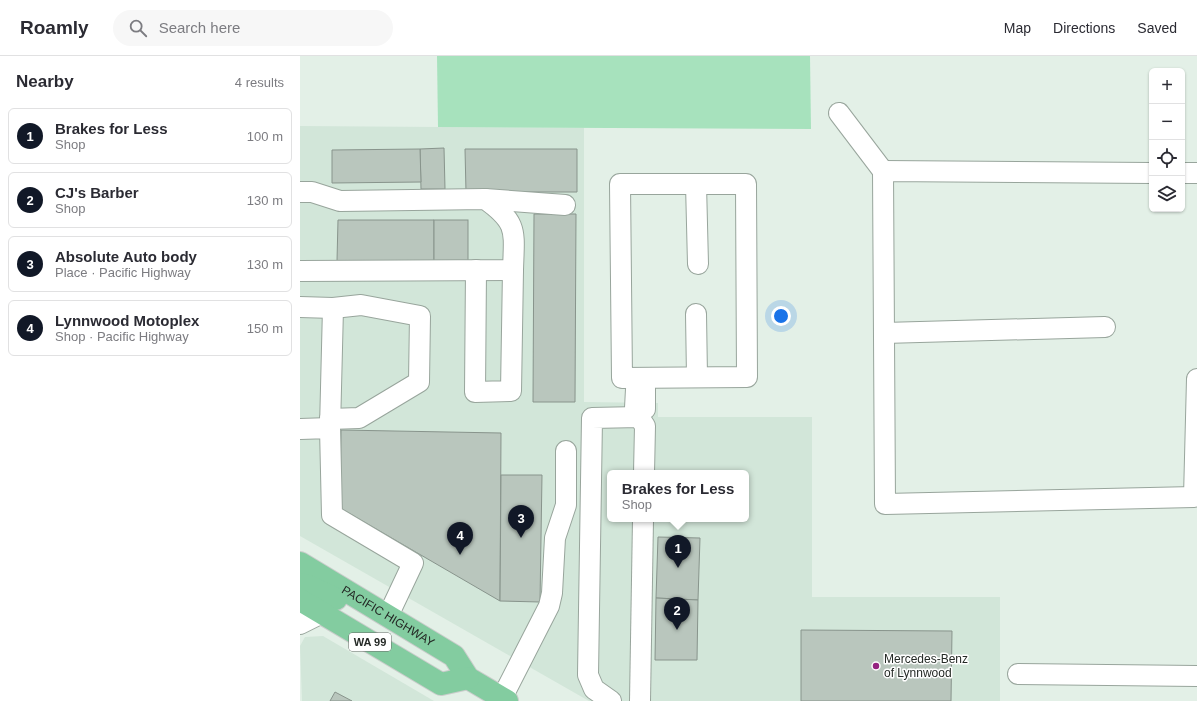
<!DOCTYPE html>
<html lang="en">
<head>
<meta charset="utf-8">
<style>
  :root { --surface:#fff; --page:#f7f7f7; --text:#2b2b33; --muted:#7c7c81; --line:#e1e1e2; --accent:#111827 }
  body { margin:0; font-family:Arial,sans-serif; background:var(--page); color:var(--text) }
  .controls { position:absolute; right:12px; top:12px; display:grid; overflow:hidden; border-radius:6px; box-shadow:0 1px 3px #0004 }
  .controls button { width:36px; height:36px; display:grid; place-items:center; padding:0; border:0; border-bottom:1px solid var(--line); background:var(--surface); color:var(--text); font:20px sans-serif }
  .you { position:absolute; left:481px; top:260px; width:14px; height:14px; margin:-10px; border:3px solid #fff; border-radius:50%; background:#1a73e8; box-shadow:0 0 0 6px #1a73e833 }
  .badge { display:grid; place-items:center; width:26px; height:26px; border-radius:50%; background:var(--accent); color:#fff; font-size:13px; font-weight:700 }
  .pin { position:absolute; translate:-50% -33px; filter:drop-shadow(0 1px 2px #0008) }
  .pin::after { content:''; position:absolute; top:21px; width:14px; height:12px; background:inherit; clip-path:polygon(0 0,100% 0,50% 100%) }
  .popup { position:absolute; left:307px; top:414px; width:142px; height:52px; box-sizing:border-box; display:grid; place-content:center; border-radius:6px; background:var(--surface); filter:drop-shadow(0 1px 3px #0005); font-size:13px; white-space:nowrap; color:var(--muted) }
  .popup b { font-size:15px; color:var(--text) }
  .popup::after { content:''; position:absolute; left:50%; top:100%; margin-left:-8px; border:8px solid transparent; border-top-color:var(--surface) }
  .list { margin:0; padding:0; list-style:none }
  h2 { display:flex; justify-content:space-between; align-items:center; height:52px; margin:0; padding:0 16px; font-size:17px }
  h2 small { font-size:13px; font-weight:400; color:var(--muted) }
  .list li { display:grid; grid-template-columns:26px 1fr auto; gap:12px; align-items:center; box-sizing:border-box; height:56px; margin:0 8px 8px; padding:0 8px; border:1px solid var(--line); border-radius:6px }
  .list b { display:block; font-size:15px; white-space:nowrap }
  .list p { margin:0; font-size:13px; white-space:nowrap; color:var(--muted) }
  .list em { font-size:13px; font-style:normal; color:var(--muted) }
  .icon { flex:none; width:22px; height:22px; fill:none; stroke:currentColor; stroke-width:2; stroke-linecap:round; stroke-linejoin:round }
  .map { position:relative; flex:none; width:897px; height:645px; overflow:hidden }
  header { display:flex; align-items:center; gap:24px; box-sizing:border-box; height:56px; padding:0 20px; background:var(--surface); border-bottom:1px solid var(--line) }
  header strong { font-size:19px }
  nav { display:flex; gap:22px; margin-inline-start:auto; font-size:14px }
  .search { width:280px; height:36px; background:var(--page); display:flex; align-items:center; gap:10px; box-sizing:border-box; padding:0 14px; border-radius:22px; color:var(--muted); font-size:15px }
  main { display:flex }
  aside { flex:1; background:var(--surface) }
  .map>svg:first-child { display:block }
  .built { fill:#d2e6d9; fill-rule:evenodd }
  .green { fill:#a7e2bd }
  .building { fill:#b9c6bd; stroke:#88948c }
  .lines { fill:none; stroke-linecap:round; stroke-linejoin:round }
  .minor-casing { stroke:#98a59c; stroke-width:22 }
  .highway-casing { stroke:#cacccb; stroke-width:24 }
  .minor { stroke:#fff; stroke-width:20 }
  .highway { stroke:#83cca0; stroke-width:22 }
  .poi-dot { fill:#952280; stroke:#fff; stroke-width:1.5 }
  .labels { text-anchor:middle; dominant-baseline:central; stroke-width:3; stroke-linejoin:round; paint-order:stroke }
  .shield { fill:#fff; stroke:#666966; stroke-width:1 }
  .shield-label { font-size:11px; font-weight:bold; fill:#242925 }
  .street-label { font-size:12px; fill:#242925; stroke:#fff }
  .poi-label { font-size:12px; fill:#242925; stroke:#fff; text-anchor:start }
</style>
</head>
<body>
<header>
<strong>Roamly</strong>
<div class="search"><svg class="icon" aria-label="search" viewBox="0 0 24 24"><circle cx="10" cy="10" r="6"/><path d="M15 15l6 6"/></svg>Search here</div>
<nav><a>Map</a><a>Directions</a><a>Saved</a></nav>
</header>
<main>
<aside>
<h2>Nearby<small>4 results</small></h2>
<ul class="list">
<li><span class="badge">1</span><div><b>Brakes for Less</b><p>Shop</p></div><em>100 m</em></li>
<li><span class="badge">2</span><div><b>CJ's Barber</b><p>Shop</p></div><em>130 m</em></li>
<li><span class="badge">3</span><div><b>Absolute Auto body</b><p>Place · Pacific Highway</p></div><em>130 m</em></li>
<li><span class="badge">4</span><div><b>Lynnwood Motoplex</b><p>Shop · Pacific Highway</p></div><em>150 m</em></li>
</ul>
</aside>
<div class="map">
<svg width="897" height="645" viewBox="0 0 897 645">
  <rect width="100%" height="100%" fill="#e3f0e7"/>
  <g class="built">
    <path d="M0 70 284 72V346L358 347V361H512V541H700V645H289L0 480ZM310 417H446V463H310Z"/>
    <polygon points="23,580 134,645 2,645 0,590 5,581"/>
  </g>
  <polygon class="green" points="137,0 510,0 511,73 138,71"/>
  <g class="building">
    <polygon points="144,92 145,133 121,133 120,93"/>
    <polygon points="120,93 121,126 32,127 32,94"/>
    <polygon points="165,93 277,93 277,136 166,136"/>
    <polygon points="234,158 276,158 275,346 233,346"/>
    <polygon points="38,164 134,164 134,205 37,205"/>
    <rect x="134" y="164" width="34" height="41"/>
    <polygon points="41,374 201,377 200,545 40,452"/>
    <polygon points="201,419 242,419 240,546 200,545"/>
    <polygon points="358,481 400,482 398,544 356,542"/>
    <polygon points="356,542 398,544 397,604 355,604"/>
    <polygon points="501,574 652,575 651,645 501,645"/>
    <polygon points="35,636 52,645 30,645"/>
  </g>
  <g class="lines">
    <defs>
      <g id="minor">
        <polyline points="539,57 583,115"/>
        <polyline points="852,117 583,115 585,448 894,441 897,323"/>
        <polyline points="882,117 897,117"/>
        <polygon points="320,128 446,128 447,321 322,322"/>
        <polyline points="396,128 398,208"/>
        <path d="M0 136H12L40 145 185 143C219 167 214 176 213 214L0 215"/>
        <polyline points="185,143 265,149"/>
        <polyline points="176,214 175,336 211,335 213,214"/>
        <polyline points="0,251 33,252 30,372"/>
        <polyline points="396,258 397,321"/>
        <polyline points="584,277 805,271"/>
        <polyline points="339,357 345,353 345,332 341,327 336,333 335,352 339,357 339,361"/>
        <polyline points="30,363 59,362 119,326 120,260 61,249 33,252"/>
        <polyline points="0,373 30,372 32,459 113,507 88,560"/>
        <polyline points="0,568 22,557"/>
        <polyline points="718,618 897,620"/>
        <polyline points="202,642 249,550 252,537 255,482 266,449 266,395"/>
        <polyline points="311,645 294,633 288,619 292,362 339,361 345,370 344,417"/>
        <polyline points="340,645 343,463"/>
      </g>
      <g id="highway">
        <path id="s1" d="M0 507 154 600 168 622 207 645"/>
        <polyline points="0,528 6,529 36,543"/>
        <polyline points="0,544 141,628 168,622"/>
      </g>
    </defs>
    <use href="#minor" class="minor-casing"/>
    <use href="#highway" class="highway-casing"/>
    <use href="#minor" class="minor"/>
    <use href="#highway" class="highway"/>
  </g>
  <circle class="poi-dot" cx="576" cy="610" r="4"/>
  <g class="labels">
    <rect class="shield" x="49" y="577" width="42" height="18" rx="3"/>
    <g class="shield-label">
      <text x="70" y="586">WA 99</text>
    </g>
    <g class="street-label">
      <text stroke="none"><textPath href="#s1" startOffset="103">PACIFIC HIGHWAY</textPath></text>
    </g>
    <g class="poi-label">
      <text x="584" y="603">Mercedes-Benz<tspan x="584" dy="14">of Lynnwood</tspan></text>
    </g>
  </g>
</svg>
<div class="controls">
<button>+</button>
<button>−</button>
<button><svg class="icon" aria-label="locate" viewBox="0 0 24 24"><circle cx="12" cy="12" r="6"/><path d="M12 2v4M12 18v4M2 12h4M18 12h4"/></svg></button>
<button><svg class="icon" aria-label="layers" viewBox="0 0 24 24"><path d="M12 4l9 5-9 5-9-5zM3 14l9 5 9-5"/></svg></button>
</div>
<div class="you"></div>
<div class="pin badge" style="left:378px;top:512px">1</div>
<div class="popup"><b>Brakes for Less</b>Shop</div>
<div class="pin badge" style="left:377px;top:574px">2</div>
<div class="pin badge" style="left:221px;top:482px">3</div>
<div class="pin badge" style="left:160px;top:499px">4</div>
</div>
</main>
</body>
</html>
